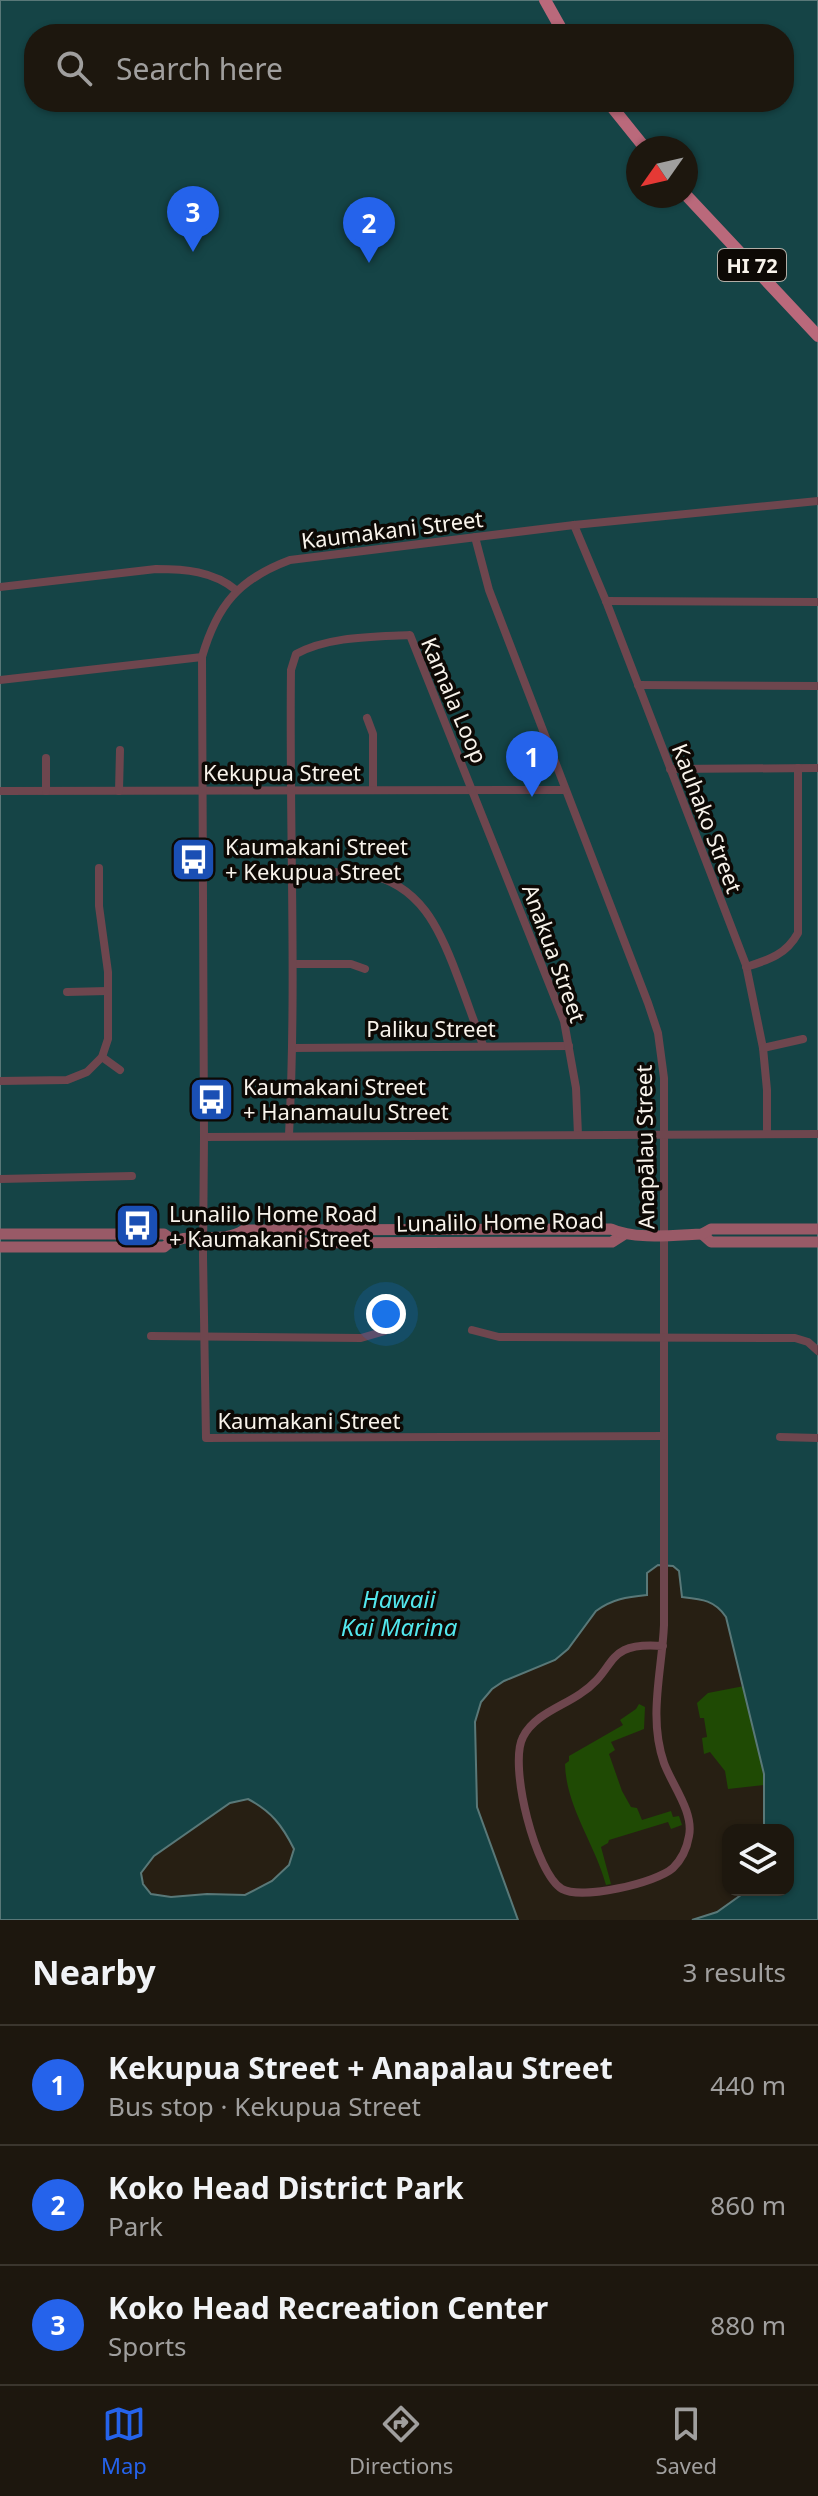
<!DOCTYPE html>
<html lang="en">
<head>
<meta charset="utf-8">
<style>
  :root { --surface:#1d170e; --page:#252017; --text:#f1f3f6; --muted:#a09f9e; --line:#3b362e; --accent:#2563eb }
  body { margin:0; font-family:"Noto Sans",sans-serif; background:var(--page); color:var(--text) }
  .controls { position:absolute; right:24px; bottom:24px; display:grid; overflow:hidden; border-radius:16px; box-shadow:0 2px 6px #0004 }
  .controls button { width:72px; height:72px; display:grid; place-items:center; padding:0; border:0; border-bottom:2px solid var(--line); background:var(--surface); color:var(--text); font:40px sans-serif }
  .compass { position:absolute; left:626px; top:136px; width:72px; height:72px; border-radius:50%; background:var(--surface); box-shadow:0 2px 6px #0004; rotate:236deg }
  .you { position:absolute; left:386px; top:1314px; width:28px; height:28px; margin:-20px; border:6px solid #fff; border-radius:50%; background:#1a73e8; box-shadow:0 0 0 12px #1a73e833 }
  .badge { display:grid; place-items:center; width:52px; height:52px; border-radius:50%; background:var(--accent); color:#fff; font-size:26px; font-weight:700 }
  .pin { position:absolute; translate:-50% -66px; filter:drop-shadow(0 2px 4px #0008) }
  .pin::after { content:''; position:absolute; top:42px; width:28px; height:24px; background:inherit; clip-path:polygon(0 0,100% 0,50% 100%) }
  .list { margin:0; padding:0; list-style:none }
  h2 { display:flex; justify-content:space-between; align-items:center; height:104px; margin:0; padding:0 32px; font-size:34px }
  h2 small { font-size:26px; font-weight:400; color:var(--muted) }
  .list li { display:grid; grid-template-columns:52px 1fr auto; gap:24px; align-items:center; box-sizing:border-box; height:120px; padding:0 32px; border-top:2px solid var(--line) }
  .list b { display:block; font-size:30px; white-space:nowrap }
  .list p { margin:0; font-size:26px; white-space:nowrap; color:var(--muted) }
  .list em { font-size:26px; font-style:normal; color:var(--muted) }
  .icon { flex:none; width:44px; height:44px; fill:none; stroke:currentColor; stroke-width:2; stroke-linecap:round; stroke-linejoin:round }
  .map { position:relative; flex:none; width:818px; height:1920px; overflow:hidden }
  .search { position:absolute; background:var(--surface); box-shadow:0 2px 6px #0004; left:24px; right:24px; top:24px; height:88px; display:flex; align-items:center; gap:20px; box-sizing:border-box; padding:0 28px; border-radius:32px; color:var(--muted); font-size:30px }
  .sheet { height:464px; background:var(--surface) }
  nav { display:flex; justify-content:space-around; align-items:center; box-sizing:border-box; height:112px; border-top:2px solid var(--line); background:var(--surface); font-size:22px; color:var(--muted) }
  nav a { display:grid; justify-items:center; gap:4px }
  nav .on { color:var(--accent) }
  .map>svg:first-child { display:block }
  .green { fill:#1f4a04 }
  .water { fill:#154446; stroke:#597878; stroke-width:2; fill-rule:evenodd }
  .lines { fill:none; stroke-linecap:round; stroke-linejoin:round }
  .minor { stroke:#6e464e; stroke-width:8 }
  .secondary { stroke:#995a67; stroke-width:11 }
  .primary { stroke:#ba697b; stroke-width:12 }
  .labels { text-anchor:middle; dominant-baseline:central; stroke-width:7; stroke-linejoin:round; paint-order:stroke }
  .shield { fill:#0d0905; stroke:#b2ada6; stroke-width:2 }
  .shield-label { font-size:20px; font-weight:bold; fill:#f8f3eb }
  .street-label { font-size:22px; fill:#f8f3eb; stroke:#0d0905 }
  .poi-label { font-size:22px; fill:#f8f3eb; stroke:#0d0905; text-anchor:start }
  .water-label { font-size:24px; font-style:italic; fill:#53e7ed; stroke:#0d0905 }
</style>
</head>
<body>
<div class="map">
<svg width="818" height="1920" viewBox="0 0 818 1920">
  <rect width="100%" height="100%" fill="#271f13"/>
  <g class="green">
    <polygon points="744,1686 762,1763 764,1785 728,1789 725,1771 710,1752 704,1754 702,1738 707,1737 704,1718 700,1718 697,1703 708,1693"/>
    <path d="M639 1704 645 1707 644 1729 611 1742 615 1750 609 1754 622 1791 631 1807 637 1808 642 1820 671 1811 673 1817 679 1816 682 1825 671 1829 668 1822 609 1840 608 1843 601 1847 611 1884 606 1885C595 1844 566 1807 565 1764L569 1761V1756L623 1725 620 1720 636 1709Z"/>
  </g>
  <path class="water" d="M0 0H818V1920H692L717 1912 748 1890H788V1830H764V1774L726 1617C715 1600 701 1599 682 1597L679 1571 673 1566 658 1565 647 1573V1595C627 1597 612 1599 596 1611L568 1649 555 1660 504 1681 492 1689 481 1702 475 1722 477 1807 518 1920H0ZM34 34H784V102H34ZM638 148H686V196H638ZM248 1799C271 1811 282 1825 294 1849L289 1865 272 1881 245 1895 207 1894 171 1897 151 1894 143 1884 141 1873 154 1856 230 1803Z"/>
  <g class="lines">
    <g class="minor">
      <polyline points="574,525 606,601 746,965 763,1048 767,1090 767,1134"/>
      <path d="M475 537 489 590 648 1003 658 1033 664 1078V1625C662 1671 648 1717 664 1763 672 1785 694 1812 689 1836 687 1848 681 1860 673 1868 656 1883 582 1900 562 1889 536 1874 508 1765 523 1737 534 1715 561 1707 580 1694 619 1669 602 1641 663 1646"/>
      <path d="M0 587 156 569C185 569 213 571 236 590"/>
      <polyline points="606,601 818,602"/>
      <polyline points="0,680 202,657"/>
      <polyline points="638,685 818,686"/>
      <polyline points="367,718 373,734 373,789"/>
      <polyline points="670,769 818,768"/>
      <polyline points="0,791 565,790"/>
      <polyline points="46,791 46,758"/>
      <polyline points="119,791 120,750"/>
      <path d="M291 872C316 873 342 870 366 874 420 884 440 929 457 975 466 998 474 1022 483 1045"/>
      <polyline points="294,964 351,964 365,969"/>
      <path d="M746 967C768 960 786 955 798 933V768"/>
      <polyline points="67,992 107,991"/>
      <polyline points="292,1048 569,1046"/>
      <polyline points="763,1048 803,1039"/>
      <polyline points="102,1057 120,1070"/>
      <polyline points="0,1081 67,1080 87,1072 102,1057 108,1039 108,972 99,906 99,868"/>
      <path d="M289 1135C297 980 289 825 291 670L296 654C329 636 374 637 410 635L564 1021 576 1088 578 1135"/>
      <polyline points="204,1137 818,1134"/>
      <polyline points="0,1179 132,1176"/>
      <polyline points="472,1330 499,1337 795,1338 808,1342 818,1351"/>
      <polyline points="151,1336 361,1338 385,1331"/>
      <path d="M663 1436 206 1438 203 1256 204 1137 202 657C217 605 239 579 290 560L574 525 818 501"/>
      <polyline points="780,1437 818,1438"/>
    </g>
    <g class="secondary">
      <polyline points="0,1234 164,1234 173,1240"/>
      <polyline points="702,1234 711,1242 818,1242"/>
      <polyline points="235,1236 244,1243 612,1242 623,1235"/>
      <path d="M0 1247H164C187 1228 221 1246 244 1230L611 1229C634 1240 676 1235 702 1234L711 1229H818"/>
    </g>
    <g class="primary">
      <polyline points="545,0 564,34"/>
      <polyline points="608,102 645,148"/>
      <polyline points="686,195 818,336"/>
    </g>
  </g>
  <defs>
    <symbol id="bus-square" viewBox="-11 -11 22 22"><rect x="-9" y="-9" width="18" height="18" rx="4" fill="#1a4fb4" stroke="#0d0905"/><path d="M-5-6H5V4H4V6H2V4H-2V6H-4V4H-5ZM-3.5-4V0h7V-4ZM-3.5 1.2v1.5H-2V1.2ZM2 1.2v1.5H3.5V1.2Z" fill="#fff"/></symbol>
  </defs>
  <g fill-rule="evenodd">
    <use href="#bus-square" x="168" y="834" width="51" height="51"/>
    <use href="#bus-square" x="186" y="1074" width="51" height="51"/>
    <use href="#bus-square" x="112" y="1200" width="51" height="51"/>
  </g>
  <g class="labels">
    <rect class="shield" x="718" y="249" width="68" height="32" rx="6"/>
    <g class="shield-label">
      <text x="752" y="265">HI 72</text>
    </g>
    <g class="street-label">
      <text transform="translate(392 529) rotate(-7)">Kaumakani Street</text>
      <text transform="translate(455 700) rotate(67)">Kamala Loop</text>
      <text x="282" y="772">Kekupua Street</text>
      <text transform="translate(708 818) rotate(69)">Kauhako Street</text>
      <text transform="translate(555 953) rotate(70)">Anakua Street</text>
      <text x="431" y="1028">Paliku Street</text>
      <text transform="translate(644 1147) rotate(-91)">Anapālau Street</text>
      <text transform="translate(500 1221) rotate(-1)">Lunalilo Home Road</text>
      <text x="309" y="1420">Kaumakani Street</text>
    </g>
    <g class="poi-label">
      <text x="225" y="846">Kaumakani Street<tspan x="225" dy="25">+ Kekupua Street</tspan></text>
      <text x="243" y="1086">Kaumakani Street<tspan x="243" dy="25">+ Hanamaulu Street</tspan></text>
      <text x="169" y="1213">Lunalilo Home Road<tspan x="169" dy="25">+ Kaumakani Street</tspan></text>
    </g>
    <g class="water-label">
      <text x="399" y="1598">Hawaii<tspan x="399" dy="28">Kai Marina</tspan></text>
    </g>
  </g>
</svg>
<div class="controls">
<button><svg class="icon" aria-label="layers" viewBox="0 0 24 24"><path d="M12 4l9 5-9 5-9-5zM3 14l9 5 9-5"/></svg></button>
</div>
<svg class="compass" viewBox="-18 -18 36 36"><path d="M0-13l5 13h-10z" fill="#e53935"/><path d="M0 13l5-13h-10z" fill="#a09f9e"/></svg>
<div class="you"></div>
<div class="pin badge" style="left:532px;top:797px">1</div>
<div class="pin badge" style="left:369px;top:263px">2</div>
<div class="pin badge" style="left:193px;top:252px">3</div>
<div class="search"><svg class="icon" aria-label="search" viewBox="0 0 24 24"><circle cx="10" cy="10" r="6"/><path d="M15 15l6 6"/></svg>Search here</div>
</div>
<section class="sheet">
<h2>Nearby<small>3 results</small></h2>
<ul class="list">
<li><span class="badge">1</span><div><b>Kekupua Street + Anapalau Street</b><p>Bus stop · Kekupua Street</p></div><em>440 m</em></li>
<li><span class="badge">2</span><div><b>Koko Head District Park</b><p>Park</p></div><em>860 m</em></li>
<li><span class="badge">3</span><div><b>Koko Head Recreation Center</b><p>Sports</p></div><em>880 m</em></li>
</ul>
</section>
<nav>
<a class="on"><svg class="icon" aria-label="map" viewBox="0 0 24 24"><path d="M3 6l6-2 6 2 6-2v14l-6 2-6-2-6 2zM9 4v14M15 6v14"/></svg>Map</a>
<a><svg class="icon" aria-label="directions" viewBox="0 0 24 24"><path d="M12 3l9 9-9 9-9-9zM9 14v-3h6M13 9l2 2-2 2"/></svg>Directions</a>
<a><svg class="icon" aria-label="saved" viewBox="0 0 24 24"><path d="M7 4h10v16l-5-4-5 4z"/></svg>Saved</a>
</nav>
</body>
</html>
